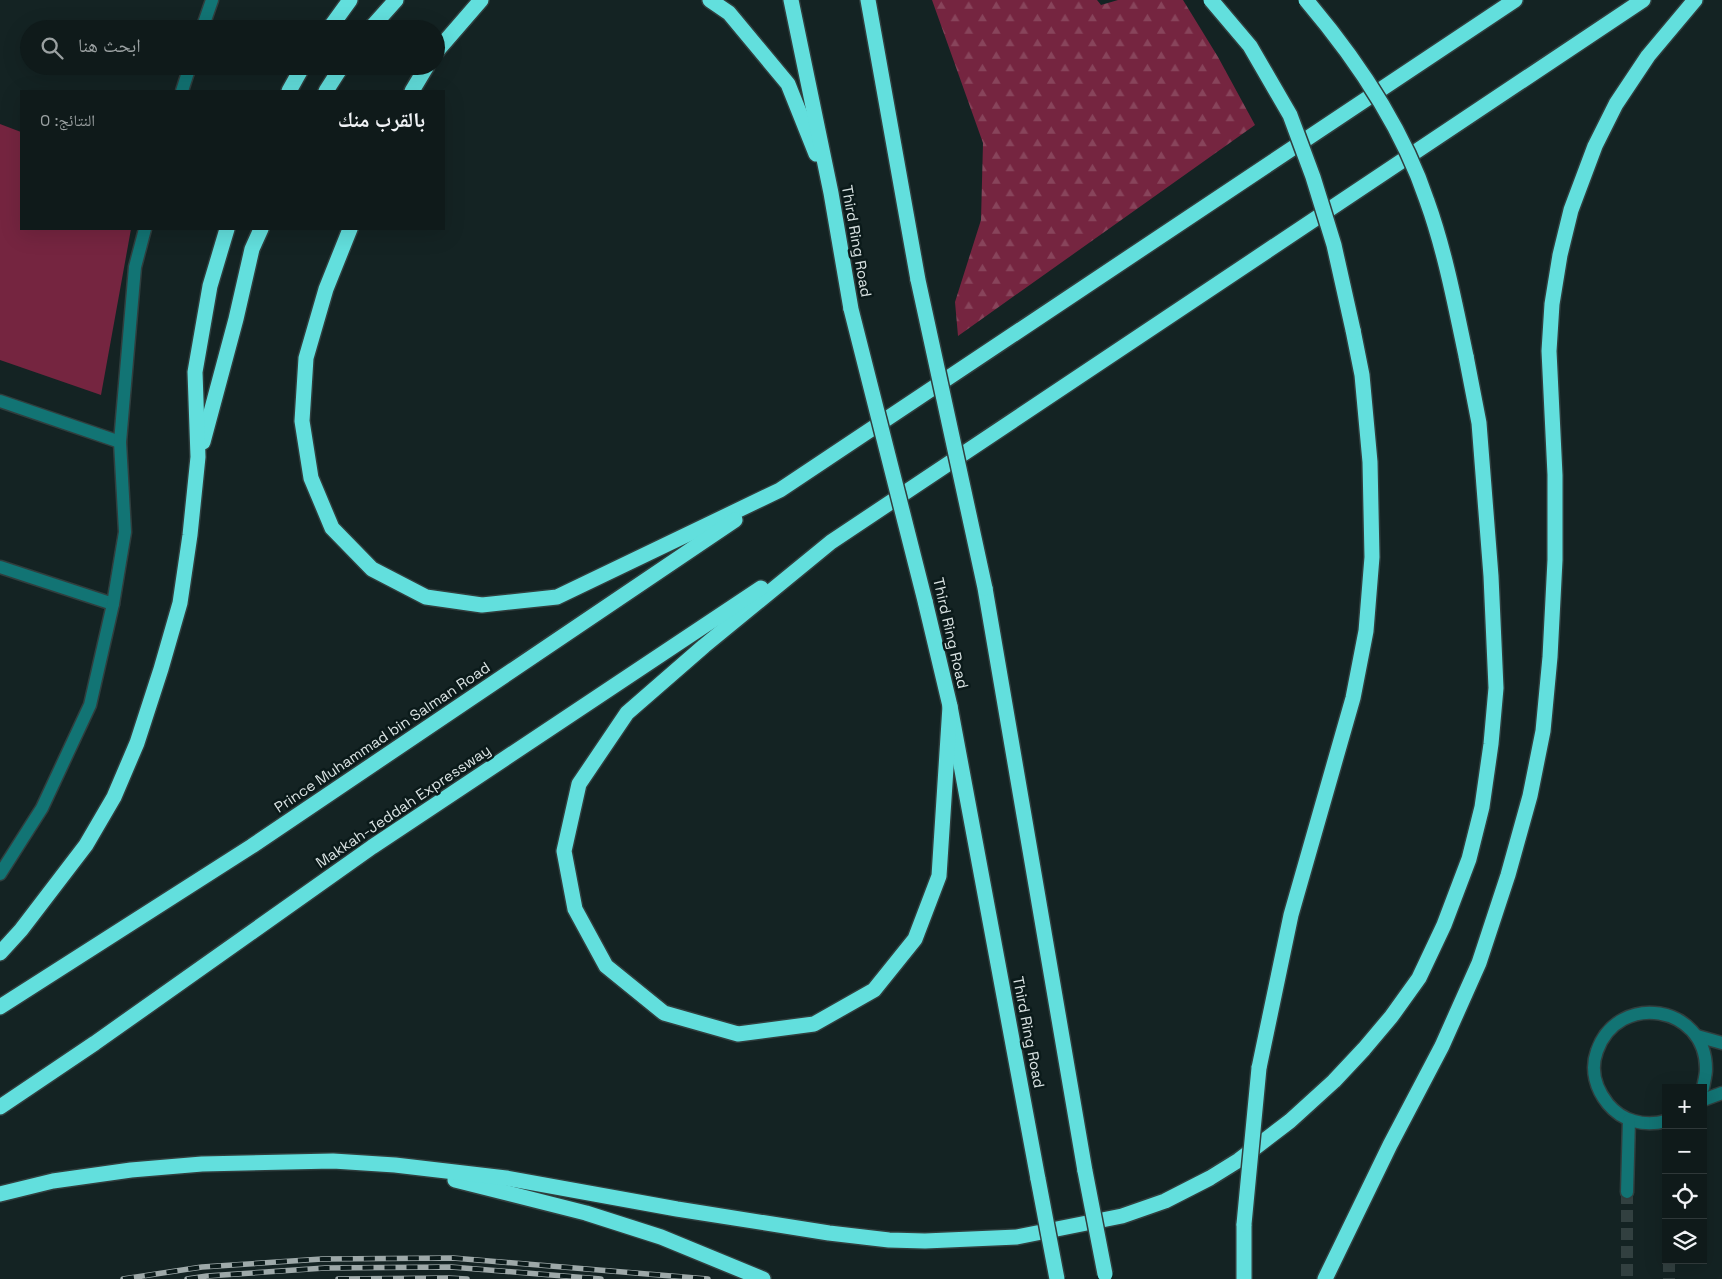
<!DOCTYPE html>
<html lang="ar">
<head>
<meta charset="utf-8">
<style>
  :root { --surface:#0f1a1a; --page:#182323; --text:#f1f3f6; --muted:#9ba1a2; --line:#2f3839 }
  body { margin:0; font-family:"Space Grotesk","Noto Naskh Arabic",sans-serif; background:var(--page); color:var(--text); direction:rtl }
  .controls { position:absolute; right:15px; bottom:15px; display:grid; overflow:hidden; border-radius:0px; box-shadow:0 5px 20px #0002 }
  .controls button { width:45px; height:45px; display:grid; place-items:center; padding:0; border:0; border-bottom:1px solid var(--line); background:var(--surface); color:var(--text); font:25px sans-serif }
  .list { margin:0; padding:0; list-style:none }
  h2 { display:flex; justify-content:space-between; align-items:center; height:65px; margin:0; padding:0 20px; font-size:21px }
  h2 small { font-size:16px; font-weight:400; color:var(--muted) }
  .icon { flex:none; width:28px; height:28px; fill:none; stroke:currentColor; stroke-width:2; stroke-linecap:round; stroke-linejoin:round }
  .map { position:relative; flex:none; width:1722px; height:1279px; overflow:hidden; direction:ltr }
  .search { position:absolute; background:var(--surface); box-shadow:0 5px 20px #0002; left:20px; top:20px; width:425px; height:55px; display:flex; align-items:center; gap:12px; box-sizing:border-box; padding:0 18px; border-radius:28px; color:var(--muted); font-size:19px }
  .panel { position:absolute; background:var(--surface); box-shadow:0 5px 20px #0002; left:20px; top:90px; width:425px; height:140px; border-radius:0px; direction:rtl }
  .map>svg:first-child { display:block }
  .forest { fill:url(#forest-firs) }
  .pitch { fill:#752540 }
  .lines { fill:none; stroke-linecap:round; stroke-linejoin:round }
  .minor-tunnel { stroke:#324040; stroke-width:12; stroke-dasharray:12 6; stroke-linecap:butt }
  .minor-casing { stroke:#303e3e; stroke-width:15 }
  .highway-casing { stroke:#303e3e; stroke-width:18 }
  .minor { stroke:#127474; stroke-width:12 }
  .highway { stroke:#62dfdd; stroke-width:15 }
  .rail-casing { stroke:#9ea9a9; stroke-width:5.5 }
  .rail { stroke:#0b1a1a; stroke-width:4; stroke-dasharray:11; stroke-linecap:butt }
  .highway-bridge-casing { stroke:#303e3e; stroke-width:18; stroke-linecap:butt }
  .highway-bridge { stroke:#62dfdd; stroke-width:15 }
  .labels { text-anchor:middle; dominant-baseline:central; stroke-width:5; stroke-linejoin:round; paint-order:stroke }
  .street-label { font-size:15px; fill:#dbe4e4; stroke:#0b1a1a }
</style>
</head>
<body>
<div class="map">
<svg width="1722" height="1279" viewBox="0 0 1722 1279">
  <defs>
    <pattern id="forest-firs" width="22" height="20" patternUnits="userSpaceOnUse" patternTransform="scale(1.25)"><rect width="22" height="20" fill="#752540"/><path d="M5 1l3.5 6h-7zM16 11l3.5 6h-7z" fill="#88445b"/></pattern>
  </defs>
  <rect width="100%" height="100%" fill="#142323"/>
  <polygon class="forest" points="932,0 1097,0 1101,5 1118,0 1183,0 1218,57 1255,125 958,336 955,302 981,220 983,143"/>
  <polygon class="pitch" points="0,124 21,132 21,229 131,229 101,395 0,360"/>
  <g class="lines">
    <g class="minor-tunnel">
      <polyline points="1627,1192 1627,1279"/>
      <polyline points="1669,1260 1669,1279"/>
    </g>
    <defs>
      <g id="minor">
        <polyline points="202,29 212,0"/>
        <polyline points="182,91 190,66"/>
        <polyline points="0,401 120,442"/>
        <polyline points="0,567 113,604"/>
        <polyline points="0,874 42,808 90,705 113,604 125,532 120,442 135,267 145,229"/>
        <polyline points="1697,1036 1722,1043"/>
        <polyline points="1703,1100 1722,1093"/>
        <path d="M1666 1121C1644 1127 1622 1121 1608 1104 1596 1089 1590 1070 1597 1051 1618 991 1706 1005 1706 1069 1706 1075 1704 1082 1703 1088"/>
        <polyline points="1627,1192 1629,1120"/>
      </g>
      <g id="highway">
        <polyline points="710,0 729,13 788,84 816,154"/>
        <polyline points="791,0 831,193 851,309"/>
        <polyline points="868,0 918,280"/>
        <polyline points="329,29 350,0"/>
        <polyline points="370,29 396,0"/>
        <polyline points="436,52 481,0"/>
        <polyline points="289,91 303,66"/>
        <polyline points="326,91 342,66"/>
        <polyline points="412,91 427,66"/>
        <polyline points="350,229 326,289 306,358 302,421 311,478 332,528 372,569 426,597 482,605 557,597 780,490 1515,0"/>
        <polyline points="203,442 236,319 252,249 261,229"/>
        <polyline points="985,588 1085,1171"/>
        <polyline points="925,601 950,706 1038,1179"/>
        <polyline points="950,706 939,876 915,939 874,990 814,1024 738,1034 664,1013 606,966 575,909 564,851 579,784 627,713 704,646 831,542 1643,0"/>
        <polyline points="0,953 21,930 86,845 114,797 137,743 161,669 180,603 190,535 198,457 195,372 210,286 227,229"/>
        <polyline points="0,1007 252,846 735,520"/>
        <polyline points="1259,1068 1291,915 1353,698 1366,631 1372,557 1370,462 1362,375 1353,330"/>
        <polyline points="0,1107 95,1043 372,847 761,588"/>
        <polyline points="455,1180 586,1213 661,1237 763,1279"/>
        <polyline points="0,1194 53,1181 131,1170 202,1164 333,1161 395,1165 506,1178 677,1209 829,1233 889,1240 925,1241 1017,1237 1122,1216 1165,1201 1210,1178 1239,1160 1290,1121 1334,1081 1364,1049 1391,1017 1419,978 1444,925 1469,859 1482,807 1491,744 1496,688 1491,576 1479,423 1466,356"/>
        <polyline points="1244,1279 1244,1224"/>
        <polyline points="1325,1279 1390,1145 1442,1046 1479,963 1508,875 1530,796 1543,731 1550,657 1555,560 1555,475 1549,351 1552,304 1560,255 1571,210 1595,146 1616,104 1648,56 1695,0"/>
      </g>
    </defs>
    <use href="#minor" class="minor-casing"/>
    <use href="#highway" class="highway-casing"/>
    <use href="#minor" class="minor"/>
    <use href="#highway" class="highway"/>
    <defs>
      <g id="rail">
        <polyline points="123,1279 202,1267 322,1259 453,1258 708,1279"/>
        <polyline points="187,1279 207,1276 325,1268 451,1267 601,1279"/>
        <polyline points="338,1279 448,1278 467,1279"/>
      </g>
    </defs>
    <use href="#rail" class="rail-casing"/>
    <use href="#rail" class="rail"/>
    <defs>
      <g id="highway-bridge">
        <polyline points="1211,0 1250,46 1290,115 1313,177 1334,245 1353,330"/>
        <path d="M1306 0C1357 60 1402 126 1427 201 1445 251 1455 304 1466 356"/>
        <polyline points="918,280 985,588"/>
        <polyline points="851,309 925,601"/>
        <polyline points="1085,1171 1105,1274"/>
        <polyline points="1038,1179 1057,1279"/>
        <polyline points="1244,1224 1259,1068"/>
      </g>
    </defs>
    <use href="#highway-bridge" class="highway-bridge-casing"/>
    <use href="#highway-bridge" class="highway-bridge"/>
  </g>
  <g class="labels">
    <g class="street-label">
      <text transform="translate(857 241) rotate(80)">Third Ring Road</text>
      <text transform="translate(951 633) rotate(77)">Third Ring Road</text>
      <text transform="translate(382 737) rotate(-34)">Prince Muhammad bin Salman Road</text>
      <text transform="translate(403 806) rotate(-34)">Makkah-Jeddah Expressway</text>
      <text transform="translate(1029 1032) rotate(79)">Third Ring Road</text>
    </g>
  </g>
</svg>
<div class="controls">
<button>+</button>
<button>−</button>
<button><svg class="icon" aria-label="locate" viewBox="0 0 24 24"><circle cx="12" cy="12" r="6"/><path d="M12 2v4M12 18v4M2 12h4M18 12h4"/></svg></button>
<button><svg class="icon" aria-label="layers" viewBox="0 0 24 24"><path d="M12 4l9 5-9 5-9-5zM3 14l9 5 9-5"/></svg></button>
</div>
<div class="search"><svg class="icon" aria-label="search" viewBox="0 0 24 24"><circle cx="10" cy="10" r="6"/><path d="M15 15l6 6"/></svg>ابحث هنا</div>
<section class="panel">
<h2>بالقرب منك<small>النتائج: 0</small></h2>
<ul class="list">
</ul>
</section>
</div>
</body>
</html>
